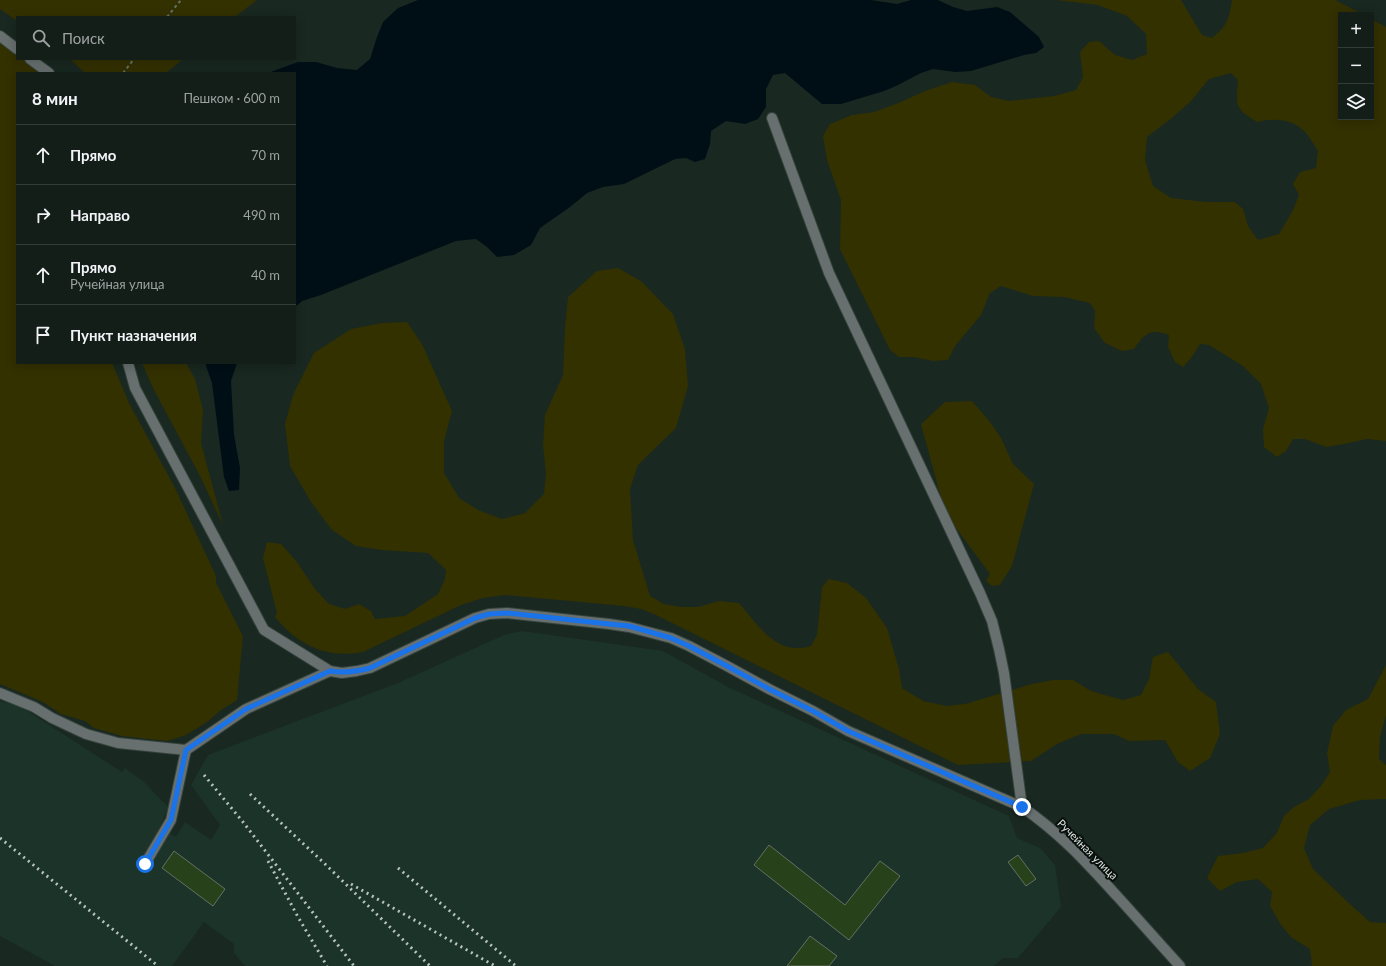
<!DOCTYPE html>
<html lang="ru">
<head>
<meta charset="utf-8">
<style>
  :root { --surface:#131e19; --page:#1c2722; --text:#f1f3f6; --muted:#9da2a2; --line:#323c38 }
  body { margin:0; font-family:Lato,sans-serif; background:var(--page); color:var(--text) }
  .controls { position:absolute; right:12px; top:12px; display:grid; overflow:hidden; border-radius:0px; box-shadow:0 2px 10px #0003 }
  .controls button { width:36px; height:36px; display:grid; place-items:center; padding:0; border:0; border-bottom:1px solid var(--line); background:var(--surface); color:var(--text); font:20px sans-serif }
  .stop { position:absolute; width:12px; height:12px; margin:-9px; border:3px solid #1a73e8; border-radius:50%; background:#fff }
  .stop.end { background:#1a73e8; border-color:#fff; box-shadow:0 1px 4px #0008 }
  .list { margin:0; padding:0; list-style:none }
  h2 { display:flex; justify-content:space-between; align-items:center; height:52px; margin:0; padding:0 16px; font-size:17px }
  h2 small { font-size:13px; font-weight:400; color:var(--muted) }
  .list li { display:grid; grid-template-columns:26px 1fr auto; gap:12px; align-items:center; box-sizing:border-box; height:60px; padding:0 16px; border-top:1px solid var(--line) }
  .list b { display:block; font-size:15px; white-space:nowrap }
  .list p { margin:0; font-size:13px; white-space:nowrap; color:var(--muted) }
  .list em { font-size:13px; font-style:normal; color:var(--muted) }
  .icon { flex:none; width:22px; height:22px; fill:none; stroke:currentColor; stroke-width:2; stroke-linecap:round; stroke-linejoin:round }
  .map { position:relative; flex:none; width:1386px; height:966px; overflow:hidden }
  .search { position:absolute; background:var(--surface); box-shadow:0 2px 10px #0003; left:16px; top:16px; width:280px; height:44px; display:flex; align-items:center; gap:10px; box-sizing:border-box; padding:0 14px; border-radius:0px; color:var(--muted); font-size:15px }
  .panel { position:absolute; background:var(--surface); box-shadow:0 2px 10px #0003; left:16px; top:72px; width:280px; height:292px; border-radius:0px }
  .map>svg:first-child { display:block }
  .built { fill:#1c332a }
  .green { fill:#333100; fill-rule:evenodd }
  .water { fill:#000f16 }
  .building { fill:#27421b; stroke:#666f62 }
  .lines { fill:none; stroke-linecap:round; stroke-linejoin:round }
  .minor-casing { stroke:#34423c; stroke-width:12 }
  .path { stroke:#63706a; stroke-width:2; stroke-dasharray:3 3; stroke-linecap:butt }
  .minor { stroke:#676f6f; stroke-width:10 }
  .rail { stroke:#b8c2be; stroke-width:3; stroke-dasharray:2 4; stroke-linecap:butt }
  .route { stroke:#1a73e8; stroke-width:5 }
  .labels { text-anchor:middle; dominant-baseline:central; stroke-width:4; stroke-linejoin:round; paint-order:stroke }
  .street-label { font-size:11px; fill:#dae3df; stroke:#080f0c }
</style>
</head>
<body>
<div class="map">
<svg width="1386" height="966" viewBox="0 0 1386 966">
  <rect width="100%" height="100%" fill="#192821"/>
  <polygon class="built" points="522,631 663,651 728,687 1009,816 1017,838 1040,848 1055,865 1061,907 1018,958 1003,958 994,966 245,966 234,953 234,944 204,922 172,966 55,966 0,936 0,701 12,704 29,712 122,772 125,768 144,782 168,807 160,828 176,837 185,822 211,840 220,825 191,785 208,755 398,683 504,635"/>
  <g class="green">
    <polygon points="0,0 257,0 235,17 17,17 17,21 0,9"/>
    <path d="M1056 0H1181L1202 35 1212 38C1227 26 1229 19 1232 0H1335L1364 15H1341V117H1371V19L1386 27V441L1367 439 1344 444 1326 447 1305 439H1293L1286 451 1277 457 1264 447 1263 429 1269 408 1261 384 1243 366 1209 345 1200 344 1192 357 1183 367 1175 362 1168 347 1169 335C1150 328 1145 333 1134 349L1122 351 1105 343 1094 328 1095 311 1090 303 1064 297 1033 296 1001 286 990 293 981 315 955 346 948 360 933 361 914 357H899L890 350 840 249 841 200 827 160 823 136 830 124 852 115 874 112 896 104 925 91 952 82 975 85 991 97 1009 101 1054 96 1076 90 1083 77 1080 52 1089 42 1099 41 1115 55 1132 60 1147 54 1146 34 1127 16 1098 5ZM1231 73 1238 80C1236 106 1234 108 1257 122 1274 118 1292 118 1305 132 1310 137 1314 145 1318 151L1316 168 1300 172 1293 184 1299 195 1293 210 1279 234 1258 240 1248 226 1243 209 1235 202H1206L1171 198 1153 186 1145 160 1147 137 1172 118 1191 101 1209 79Z"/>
    <polygon points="0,43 17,55 17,59 23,59 43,73 17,73 17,363 112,363 129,403 175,488 216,576 216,583 243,636 237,700 221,710 207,722 186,735 167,741 122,736 94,728 85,721 61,714 43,702 0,684"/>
    <polygon points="70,59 183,59 166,73 85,73"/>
    <path d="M618 268 641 281 673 314 685 349 688 386 676 428 638 465 630 489 633 540 650 596 664 604 681 607H698L719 601 739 603C754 620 772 649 798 648 802 648 807 647 811 646L817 635 822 587 829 579 847 583 866 598 887 628 899 669 902 688 923 701 947 706 965 704 1032 684 1053 680H1073L1091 691 1123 700 1141 695 1149 679 1153 657 1168 652 1198 689 1216 702 1220 734 1210 758 1190 771 1178 762 1165 740 1129 741 1114 734H1081L1057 744 1031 761 958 765 654 614 641 609 624 606 505 595 483 598 461 605 363 652C326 659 298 645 275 617L277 613 263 558 267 542 281 544 297 562 315 589 329 604 345 609 359 604 371 611 375 619 405 616 438 594 445 579 446 570 428 553 382 550 356 546 332 530 311 502 290 466 285 424 293 395 314 353 351 329 382 323 407 322 422 344 452 411 444 441V473L459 498 478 510 502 519 525 513 544 494 546 474 543 445 545 415 563 375 565 328 568 297 597 271Z"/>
    <polygon points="142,363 186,363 195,379 203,410 201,443 223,525 200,476 154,390"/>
    <polygon points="972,401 990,422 1001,438 1013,464 1034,484 1012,566 1000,585 992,586 986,581 990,574 945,513 921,424 945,402"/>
    <polygon points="1386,665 1386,715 1380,737 1379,759 1386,765 1386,799 1360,800 1329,809 1310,825 1304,848 1313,869 1352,906 1370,922 1386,923 1386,966 1312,966 1310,949 1292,938 1281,925 1270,906 1272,892 1258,879 1237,882 1220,891 1207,878 1218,856 1243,853 1263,848 1277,833 1284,816 1294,807 1309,799 1321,786 1330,772 1327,753 1333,726 1346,710 1368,699"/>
  </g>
  <g class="water">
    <polygon points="418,0 871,0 897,4 911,0 938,0 953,7 967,11 997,7 1010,12 1039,37 1044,47 1036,53 1024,55 971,71 955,72 933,69 921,73 896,86 884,91 841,104 822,104 785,73 773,75 766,89 766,107 758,119 745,124 726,121 711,131 710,144 705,159 695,162 686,158 675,159 624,184 603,187 587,193 570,207 540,228 531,245 514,255 497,257 487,247 476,239 456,241 321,295 302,301 295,307 295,73 268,73 298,62 316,62 337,68 357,70 370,59 377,37 383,22 398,8"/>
    <polygon points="205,363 237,363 231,381 234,435 240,468 239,490 229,491 224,477 212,383"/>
  </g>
  <g class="building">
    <polygon points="769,845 845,905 880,861 900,876 849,940 754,865"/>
    <polygon points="174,851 225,889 213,906 162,868"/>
    <polygon points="1018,855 1036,879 1026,886 1008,862"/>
    <polygon points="810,936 837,956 829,966 787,966"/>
  </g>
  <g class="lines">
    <defs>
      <g id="minor">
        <polyline points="0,36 17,49"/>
        <polyline points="30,59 49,73"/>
        <polyline points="772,118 829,273 980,593 992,621 999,649 1004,673 1022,807"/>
        <path d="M128 363 135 388 264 630 330 671 342 673 357 671 370 668 475 618 489 614 507 613 609 624 629 627 671 638 689 646 727 666 769 689 813 711 848 731 1022 807C1060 833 1086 862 1117 896 1138 919 1159 943 1180 966"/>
        <polyline points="0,693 34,707 52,718 86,734 118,743 186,750 246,709 330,671"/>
        <polyline points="145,864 171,820 186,750"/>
      </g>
    </defs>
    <use href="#minor" class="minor-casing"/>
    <g class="path">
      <polyline points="167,17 181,0"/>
      <polyline points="123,73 134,59"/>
    </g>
    <use href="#minor" class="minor"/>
    <g class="rail">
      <polyline points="204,775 243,822 354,966"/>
      <polyline points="250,794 324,863 430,966"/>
      <polyline points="0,838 158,966"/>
      <polyline points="268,861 298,917 327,966"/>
      <polyline points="398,868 516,966"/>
      <polyline points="351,884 495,966"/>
    </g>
  </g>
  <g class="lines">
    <path class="route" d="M145 864 171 820 186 750 246 709 330 671C344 673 356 672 370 668L475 618 489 614 507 613 609 624 629 626 671 638 689 646 727 666 769 689 813 711 848 731 1022 807"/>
  </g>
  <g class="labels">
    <g class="street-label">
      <text transform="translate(1088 849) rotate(45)">Ручейная улица</text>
    </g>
  </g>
</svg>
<div class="controls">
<button>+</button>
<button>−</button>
<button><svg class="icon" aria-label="layers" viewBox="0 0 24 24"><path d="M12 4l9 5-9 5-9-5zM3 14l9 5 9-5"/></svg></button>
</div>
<div class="stop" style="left:145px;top:864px"></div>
<div class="stop end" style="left:1022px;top:807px"></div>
<div class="search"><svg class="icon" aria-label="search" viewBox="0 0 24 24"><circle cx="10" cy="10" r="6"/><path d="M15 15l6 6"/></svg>Поиск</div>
<section class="panel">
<h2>8 мин<small>Пешком · 600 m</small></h2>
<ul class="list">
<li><svg class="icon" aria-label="ahead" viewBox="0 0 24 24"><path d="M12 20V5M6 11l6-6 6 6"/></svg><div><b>Прямо</b></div><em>70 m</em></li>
<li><svg class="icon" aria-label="right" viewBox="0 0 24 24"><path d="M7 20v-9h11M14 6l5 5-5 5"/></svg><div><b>Направо</b></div><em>490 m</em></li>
<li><svg class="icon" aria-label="ahead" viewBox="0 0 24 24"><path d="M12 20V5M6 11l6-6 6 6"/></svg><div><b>Прямо</b><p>Ручейная улица</p></div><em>40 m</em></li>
<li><svg class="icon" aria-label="arrive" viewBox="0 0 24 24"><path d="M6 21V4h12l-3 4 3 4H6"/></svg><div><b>Пункт назначения</b></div></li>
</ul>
</section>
</div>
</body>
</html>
